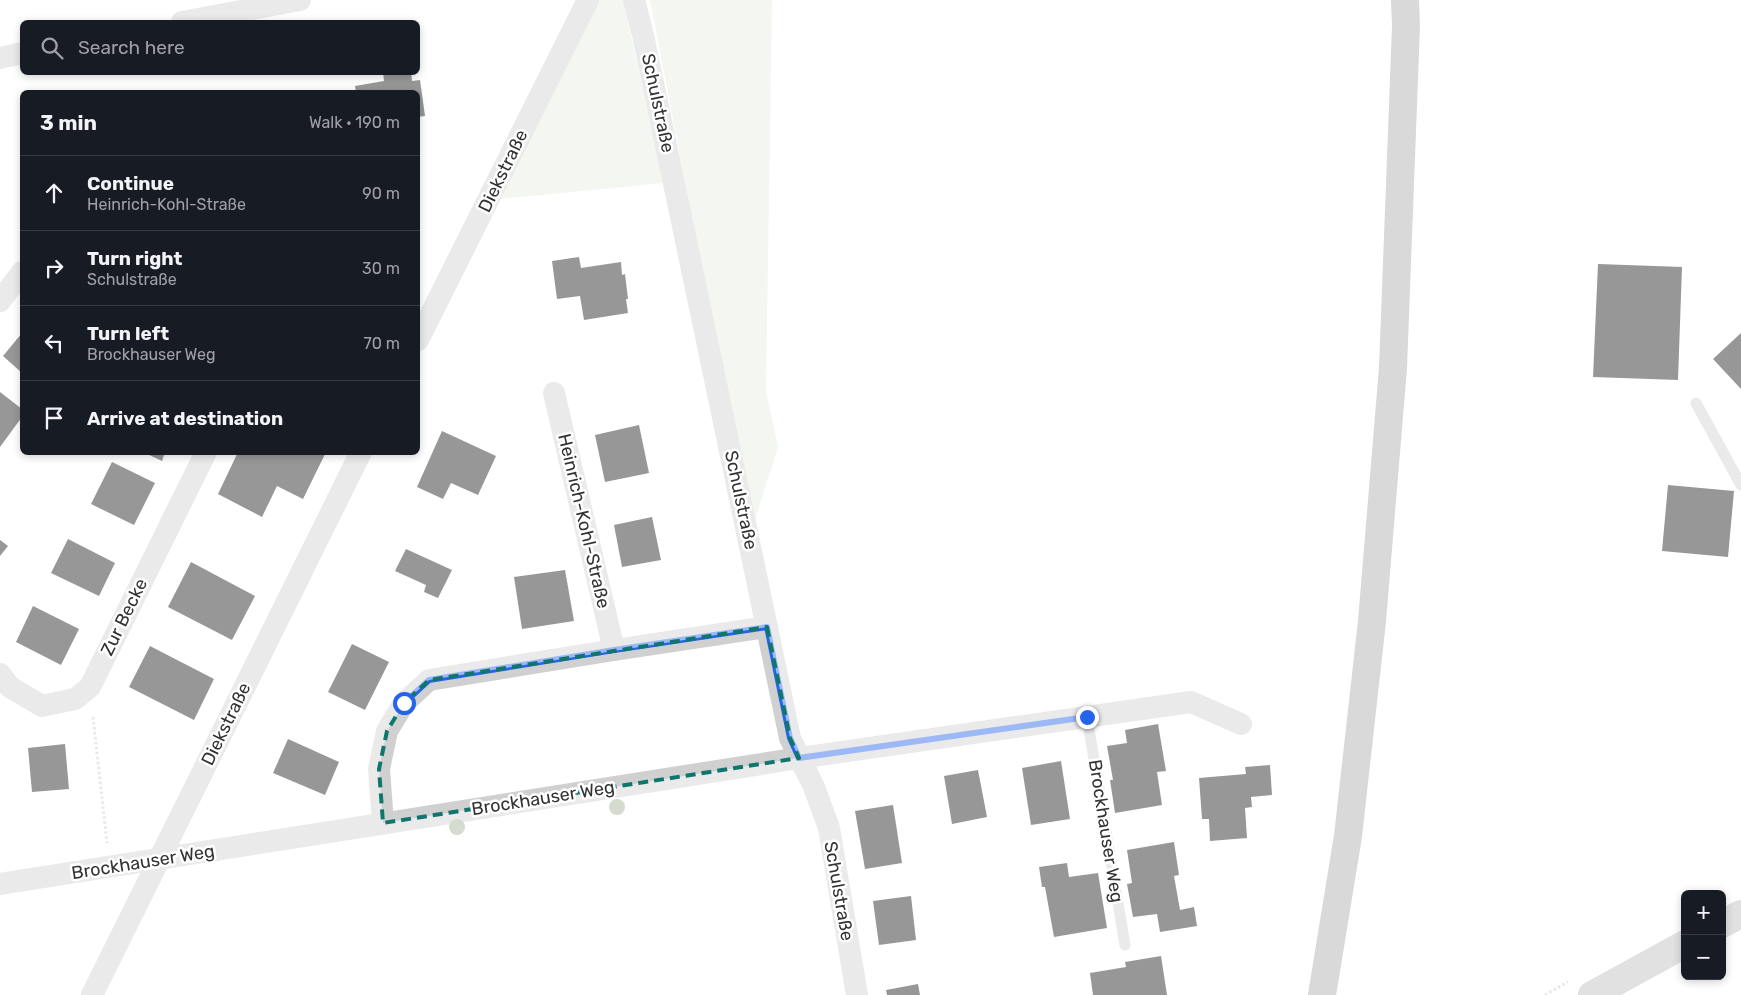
<!DOCTYPE html>
<html lang="en">
<head>
<meta charset="utf-8">
<style>
  :root { --surface:#171b24; --page:#20242c; --text:#f1f3f6; --muted:#9ea1a6; --line:#363941 }
  body { margin:0; font-family:Rubik,sans-serif; background:var(--page); color:var(--text) }
  .controls { position:absolute; right:15px; bottom:15px; display:grid; overflow:hidden; border-radius:8px; box-shadow:0 2px 8px #0003 }
  .controls button { width:45px; height:45px; display:grid; place-items:center; padding:0; border:0; border-bottom:1px solid var(--line); background:var(--surface); color:var(--text); font:25px sans-serif }
  .stop { position:absolute; width:15px; height:15px; margin:-11px; border:4px solid #2563eb; border-radius:50%; background:#fff }
  .stop.end { background:#2563eb; border-color:#fff; box-shadow:0 1px 5px #0008 }
  .list { margin:0; padding:0; list-style:none }
  h2 { display:flex; justify-content:space-between; align-items:center; height:65px; margin:0; padding:0 20px; font-size:21px }
  h2 small { font-size:16px; font-weight:400; color:var(--muted) }
  .list li { display:grid; grid-template-columns:32px 1fr auto; gap:15px; align-items:center; box-sizing:border-box; height:75px; padding:0 20px; border-top:1px solid var(--line) }
  .list b { display:block; font-size:19px; white-space:nowrap }
  .list p { margin:0; font-size:16px; white-space:nowrap; color:var(--muted) }
  .list em { font-size:16px; font-style:normal; color:var(--muted) }
  .icon { flex:none; width:28px; height:28px; fill:none; stroke:currentColor; stroke-width:2; stroke-linecap:round; stroke-linejoin:round }
  .map { position:relative; flex:none; width:1741px; height:995px; overflow:hidden }
  .search { position:absolute; background:var(--surface); box-shadow:0 2px 8px #0003; left:20px; top:20px; width:400px; height:55px; display:flex; align-items:center; gap:12px; box-sizing:border-box; padding:0 18px; border-radius:8px; color:var(--muted); font-size:19px }
  .panel { position:absolute; background:var(--surface); box-shadow:0 2px 8px #0003; left:20px; top:90px; width:400px; height:365px; border-radius:8px }
  .map>svg:first-child { display:block }
  .green { fill:#e6ecdf }
  .building { fill:#1a1a1a }
  .lines { fill:none; stroke-linecap:round; stroke-linejoin:round }
  .path { stroke:#cdcdcd; stroke-width:3; stroke-dasharray:2.5 2.5; stroke-linecap:butt }
  .lane { stroke:#d0d0d0; stroke-width:11 }
  .street { stroke:#d0d0d0; stroke-width:22 }
  .secondary { stroke:#bdbdbd; stroke-width:28 }
  .primary { stroke:#ababab; stroke-width:28 }
  .tree { fill:#a2b095 }
  .route { stroke:#2563eb; stroke-width:6 }
  .marked { fill:none; stroke:#0f766e; stroke-width:4; stroke-dasharray:10 6; stroke-linejoin:round }
  .labels { text-anchor:middle; dominant-baseline:central; stroke-width:5; stroke-linejoin:round; paint-order:stroke }
  .street-label { font-size:18px; fill:#333; stroke:#fff }
</style>
</head>
<body>
<div class="map">
<svg width="1741" height="995" viewBox="0 0 1741 995">
  <rect width="100%" height="100%" fill="#fff"/>
  <g class="green">
    <polygon points="597,0 623,0 664,183 500,199"/>
    <polygon points="650,0 772,0 766,391 778,447 752,529"/>
  </g>
  <g class="building">
    <polygon points="383,72 411,72 412,81 420,80 425,116 418,117 418,92 356,92 355,86 384,81"/>
    <polygon points="579,257 581,268 621,262 622,275 625,274 628,299 626,299 628,313 584,320 580,296 557,299 552,261"/>
    <polygon points="1598,264 1682,267 1678,380 1593,377"/>
    <polygon points="22,333 22,373 3,356"/>
    <polygon points="1741,333 1741,389 1713,359"/>
    <polygon points="0,392 22,409 22,417 0,447"/>
    <polygon points="639,425 649,473 605,482 595,435"/>
    <polygon points="442,431 496,456 478,495 451,483 443,499 417,487"/>
    <polygon points="143,452 165,452 162,461"/>
    <polygon points="238,452 326,452 303,499 277,486 262,517 218,494"/>
    <polygon points="112,462 155,483 134,525 91,504"/>
    <polygon points="1668,485 1734,491 1728,557 1662,551"/>
    <polygon points="652,517 661,560 622,567 614,525"/>
    <polygon points="68,539 115,563 99,596 51,573"/>
    <polygon points="0,540 8,546 0,556"/>
    <polygon points="406,549 452,570 438,598 424,592 426,585 395,571"/>
    <polygon points="191,562 255,596 232,640 168,607"/>
    <polygon points="565,570 574,621 522,629 514,577"/>
    <polygon points="33,606 79,629 61,665 16,642"/>
    <polygon points="352,644 389,662 365,710 328,692"/>
    <polygon points="150,646 214,679 194,720 129,687"/>
    <polygon points="1158,724 1166,771 1157,772 1162,805 1115,813 1110,780 1113,780 1107,746 1127,743 1125,730"/>
    <polygon points="288,739 339,762 325,795 273,773"/>
    <polygon points="65,744 69,789 32,792 28,748"/>
    <polygon points="1061,761 1070,819 1031,825 1022,768"/>
    <polygon points="1270,765 1272,795 1251,797 1252,807 1245,808 1247,838 1210,841 1209,819 1202,819 1199,778 1246,774 1245,767"/>
    <polygon points="978,770 987,817 952,824 944,776"/>
    <polygon points="893,805 902,863 865,869 855,811"/>
    <polygon points="1174,842 1179,875 1174,876 1180,910 1194,907 1197,926 1160,932 1157,914 1133,917 1127,884 1132,883 1127,850"/>
    <polygon points="1067,863 1069,877 1098,873 1107,928 1054,937 1045,887 1042,887 1039,867"/>
    <polygon points="911,896 916,940 879,945 873,901"/>
    <polygon points="1161,956 1167,995 1093,995 1090,973 1126,967 1125,962"/>
    <polygon points="918,984 920,995 887,995 886,990"/>
  </g>
  <g class="lines">
    <g class="path">
      <polyline points="93,717 107,843"/>
      <polyline points="1545,995 1568,982"/>
    </g>
    <g class="lane">
      <polyline points="1696,403 1741,485"/>
      <polyline points="1087,717 1125,945"/>
    </g>
    <g class="street">
      <polyline points="634,0 643,35 790,738 814,787 829,828 857,995"/>
      <polyline points="182,22 300,0"/>
      <polyline points="0,58 22,53"/>
      <polyline points="0,301 22,272"/>
      <polyline points="418,340 588,0"/>
      <polyline points="554,393 614,650"/>
      <polyline points="0,674 10,687 42,706 75,699 90,687 206,452"/>
      <polyline points="383,823 379,769 387,731 404,703 429,680 614,650 767,627"/>
      <polyline points="0,884 799,758 1191,702 1241,724"/>
      <polyline points="92,995 361,452"/>
    </g>
    <g class="secondary">
      <polyline points="1722,924 1741,914"/>
      <polyline points="1592,995 1685,944"/>
    </g>
    <polyline class="primary" points="1322,995 1348,836 1372,621 1393,368 1406,26 1405,0"/>
  </g>
  <g class="tree">
    <circle cx="617" cy="807" r="8"/>
    <circle cx="457" cy="827" r="8"/>
  </g>
  <g class="lines">
    <polyline class="route" points="404,703 429,680 614,650 767,627 790,738 799,758 1087,717"/>
  </g>
  <path d="M0 0H1741V995H0ZM767 627 790 738 799 758 383 823 379 769 387 731 404 703 429 680Z" fill="#fff" fill-opacity=".55" fill-rule="evenodd"/>
  <path class="marked" d="M767 627 790 738 799 758 383 823 379 769 387 731 404 703 429 680Z"/>
  <g class="labels">
    <g class="street-label">
      <text transform="translate(658 103) rotate(78)">Schulstraße</text>
      <text transform="translate(503 171) rotate(-64)">Diekstraße</text>
      <text transform="translate(741 500) rotate(78)">Schulstraße</text>
      <text transform="translate(584 521) rotate(77)">Heinrich-Kohl-Straße</text>
      <text transform="translate(124 617) rotate(-64)">Zur Becke</text>
      <text transform="translate(226 724) rotate(-64)">Diekstraße</text>
      <text transform="translate(543 798) rotate(-9)">Brockhauser Weg</text>
      <text transform="translate(1106 831) rotate(81)">Brockhauser Weg</text>
      <text transform="translate(143 862) rotate(-9)">Brockhauser Weg</text>
      <text transform="translate(839 891) rotate(80)">Schulstraße</text>
    </g>
  </g>
</svg>
<div class="controls">
<button>+</button>
<button>−</button>
</div>
<div class="stop" style="left:404px;top:703px"></div>
<div class="stop end" style="left:1087px;top:717px"></div>
<div class="search"><svg class="icon" aria-label="search" viewBox="0 0 24 24"><circle cx="10" cy="10" r="6"/><path d="M15 15l6 6"/></svg>Search here</div>
<section class="panel">
<h2>3 min<small>Walk · 190 m</small></h2>
<ul class="list">
<li><svg class="icon" aria-label="ahead" viewBox="0 0 24 24"><path d="M12 20V5M6 11l6-6 6 6"/></svg><div><b>Continue</b><p>Heinrich-Kohl-Straße</p></div><em>90 m</em></li>
<li><svg class="icon" aria-label="right" viewBox="0 0 24 24"><path d="M7 20v-9h11M14 6l5 5-5 5"/></svg><div><b>Turn right</b><p>Schulstraße</p></div><em>30 m</em></li>
<li><svg class="icon" aria-label="left" viewBox="0 0 24 24"><path d="M17 20v-9H6M10 6l-5 5 5 5"/></svg><div><b>Turn left</b><p>Brockhauser Weg</p></div><em>70 m</em></li>
<li><svg class="icon" aria-label="arrive" viewBox="0 0 24 24"><path d="M6 21V4h12l-3 4 3 4H6"/></svg><div><b>Arrive at destination</b></div></li>
</ul>
</section>
</div>
</body>
</html>
